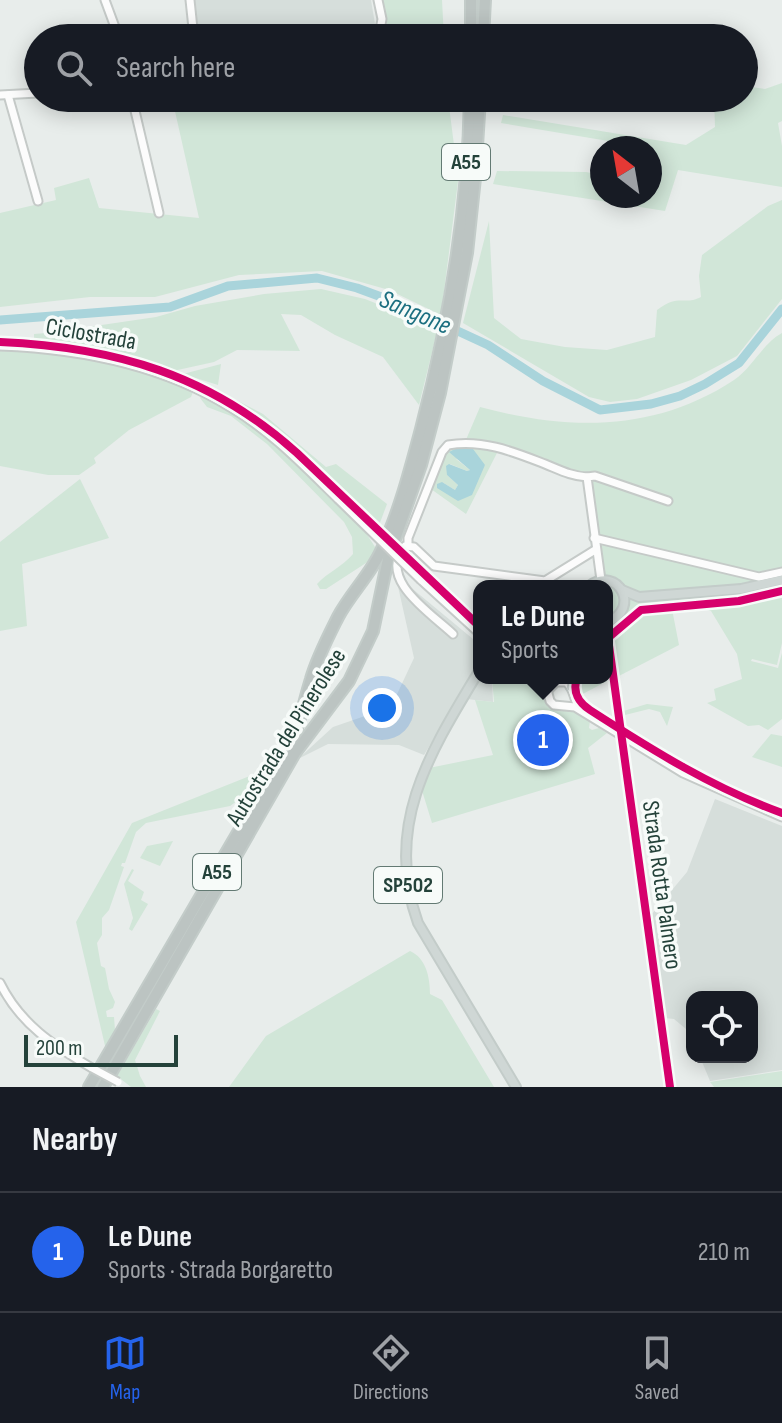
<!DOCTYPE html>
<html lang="en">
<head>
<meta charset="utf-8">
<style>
  :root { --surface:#171b24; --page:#242831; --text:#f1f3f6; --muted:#9ea1a6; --line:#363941; --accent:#2563eb }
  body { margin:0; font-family:"Sofia Sans Condensed",sans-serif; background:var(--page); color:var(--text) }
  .controls { position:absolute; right:24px; bottom:24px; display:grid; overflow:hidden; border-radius:16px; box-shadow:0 4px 20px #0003 }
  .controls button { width:72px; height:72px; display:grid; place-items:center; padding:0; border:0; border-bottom:2px solid var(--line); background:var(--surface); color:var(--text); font:40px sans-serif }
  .compass { position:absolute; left:590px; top:136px; width:72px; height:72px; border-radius:50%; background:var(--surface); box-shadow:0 4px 20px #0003; rotate:329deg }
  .scale { position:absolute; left:24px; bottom:20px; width:154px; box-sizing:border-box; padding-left:8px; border:4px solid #24423a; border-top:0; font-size:22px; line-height:28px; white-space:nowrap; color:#24423a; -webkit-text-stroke:6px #f7fbf9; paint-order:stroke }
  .you { position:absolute; left:382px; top:708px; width:28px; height:28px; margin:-20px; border:6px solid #fff; border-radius:50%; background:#1a73e8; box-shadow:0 0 0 12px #1a73e833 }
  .badge { display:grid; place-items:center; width:52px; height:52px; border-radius:50%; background:var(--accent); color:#fff; font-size:26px; font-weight:700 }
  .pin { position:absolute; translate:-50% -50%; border:4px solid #fff; box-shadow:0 2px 8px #0006 }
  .popup { position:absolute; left:473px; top:580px; width:140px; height:104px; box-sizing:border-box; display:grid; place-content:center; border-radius:16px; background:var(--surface); filter:drop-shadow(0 2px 6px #0005); font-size:26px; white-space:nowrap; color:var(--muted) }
  .popup b { font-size:30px; color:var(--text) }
  .popup::after { content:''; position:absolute; left:50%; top:100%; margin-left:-16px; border:16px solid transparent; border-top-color:var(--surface) }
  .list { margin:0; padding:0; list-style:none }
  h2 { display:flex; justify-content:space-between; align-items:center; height:104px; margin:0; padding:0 32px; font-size:34px }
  h2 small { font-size:26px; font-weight:400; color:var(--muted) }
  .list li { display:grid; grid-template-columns:52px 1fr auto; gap:24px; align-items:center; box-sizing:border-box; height:120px; padding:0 32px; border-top:2px solid var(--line) }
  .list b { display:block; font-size:30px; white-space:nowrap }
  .list p { margin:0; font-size:26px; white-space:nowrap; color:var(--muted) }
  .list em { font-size:26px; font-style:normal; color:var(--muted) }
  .icon { flex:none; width:44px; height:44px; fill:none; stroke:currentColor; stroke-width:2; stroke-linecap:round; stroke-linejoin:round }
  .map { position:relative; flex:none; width:782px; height:1087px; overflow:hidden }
  .search { position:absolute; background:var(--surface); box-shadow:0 4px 20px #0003; left:24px; right:24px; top:24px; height:88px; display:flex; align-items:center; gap:20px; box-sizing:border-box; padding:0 28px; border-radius:44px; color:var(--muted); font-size:30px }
  .sheet { height:224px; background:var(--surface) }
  nav { display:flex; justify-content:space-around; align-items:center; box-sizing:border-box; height:112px; border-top:2px solid var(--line); background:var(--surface); font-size:22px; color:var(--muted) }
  nav a { display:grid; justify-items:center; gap:4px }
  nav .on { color:var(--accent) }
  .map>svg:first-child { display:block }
  .built { fill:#d6dedb }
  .green { fill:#d1e6d8; fill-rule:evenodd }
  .water { fill:#a9d4db }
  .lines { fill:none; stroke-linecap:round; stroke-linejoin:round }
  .river { stroke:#a9d4db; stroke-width:9 }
  .minor-casing { stroke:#c5cac8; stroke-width:11 }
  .major-casing { stroke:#c3ccc9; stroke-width:12 }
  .highway-casing { stroke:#c3ccc9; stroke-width:14 }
  .minor { stroke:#fcfcfc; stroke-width:7 }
  .major { stroke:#cfd7d5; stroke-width:8 }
  .highway { stroke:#bcc4c2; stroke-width:10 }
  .minor-bridge-casing { stroke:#c5cac8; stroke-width:11; stroke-linecap:butt }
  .minor-bridge { stroke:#fcfcfc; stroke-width:7 }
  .cycleway-casing { stroke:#f7fbf9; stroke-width:13 }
  .cycleway { stroke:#d6006c; stroke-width:8 }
  .labels { text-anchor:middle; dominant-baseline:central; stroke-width:7; stroke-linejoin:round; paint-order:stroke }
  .shield { fill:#f7fbf9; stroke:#637a73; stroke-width:2 }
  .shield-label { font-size:22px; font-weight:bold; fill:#24423a }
  .street-label { font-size:24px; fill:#24423a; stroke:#f7fbf9 }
  .water-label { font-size:26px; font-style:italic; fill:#1c6f80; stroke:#f7fbf9 }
</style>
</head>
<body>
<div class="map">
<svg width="782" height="1087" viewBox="0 0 782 1087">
  <rect width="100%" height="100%" fill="#e8edeb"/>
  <g class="built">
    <polygon points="192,0 371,0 376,30 359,38 198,38"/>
    <polygon points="393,564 409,586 479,644 479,678 492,678 493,702 458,698 424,755 399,745 328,744 298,759 333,727 391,707 414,658"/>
    <polygon points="715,799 782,826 782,1070 710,1081 700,1057 752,1057 752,997 692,997 692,1041 686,1029 674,1019 664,1018 651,915 687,872"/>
  </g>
  <g class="green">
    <polygon points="383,0 442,0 444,38 374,38 387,26"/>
    <polygon points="782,83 782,121 778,123 782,146 782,187 678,170 665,211 493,184 497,171 586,172 602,175 602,196 650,196 650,148 501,123 503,115 686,145 715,127 714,98 744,98 744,86 765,89"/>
    <polygon points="172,98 448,98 455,153 461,158 441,315 389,290 322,271 239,275 155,297 90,297 0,307 0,213 56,200 54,188 89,178 99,208 199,218"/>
    <path d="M782 200V299L737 356 691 380 637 399 610 402 589 397 463 323 489 221 494 318 521 339 565 347 607 350 655 337 657 310C679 293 684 306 701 297L699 276 702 255 768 206Z"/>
    <polygon points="321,289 365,299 438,328 419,405 383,357 335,335 301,315 281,314 300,351 237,350 214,362 173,371 112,353 34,342 34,334 84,330 88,327 156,317 195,306 264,294"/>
    <path d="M782 333V581L595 537 589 483 581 476 465 442 480 407C569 431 655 432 734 380 753 367 762 344 782 333Z"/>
    <path d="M0 351C62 353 137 364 193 392L191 397 129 430 94 458 96 463 79 475H48L0 466Z"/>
    <polygon points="221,364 218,385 183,374"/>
    <polygon points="217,390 263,414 326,467 336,464 387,504 378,528 280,433"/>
    <path d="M202 395C270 432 312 479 366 533L377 550 366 563 326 589H320L317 584C328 572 342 567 353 554L352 537 344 522 267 444 231 416 207 407 200 398Z"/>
    <path d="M453 445 499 449 466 514 431 489 444 453ZM456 459 485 465 458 501 442 482 455 490 458 485 447 475 450 464 467 471 470 470Z"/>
    <polygon points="80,479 109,538 22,564 27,626 0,631 0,542"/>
    <polygon points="599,541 782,584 782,643 777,665 752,659 751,661 778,668 782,653 782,719 768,730 759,725 748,726 707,703 716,700 714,689 742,679 737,654 711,611 682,602 671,604 679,645 615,678 607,625 607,586 595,586 601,584"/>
    <polygon points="607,644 611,679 579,696 578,678 607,678"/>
    <path d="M492 678C509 678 533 673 541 690 545 701 546 705 557 710L571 707 590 721 589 728 592 730 599 728 607 733 588 748 595 774 432 823 420 784 429 768 493 755 475 700 494 702Z"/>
    <polygon points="647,704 673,707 667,726 660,712 649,709 621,716 620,712"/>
    <polygon points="771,734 782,736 782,767 752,757"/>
    <polygon points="265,770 248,793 230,806 146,823 136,832 125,863 122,863 121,866 124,867 109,910 102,918 102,935 97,943 101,966 105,968 109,989 115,1002 113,1008 106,1011 107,1017 114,1017 115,1030 106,1050 76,922 132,823"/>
    <polygon points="173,841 160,866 140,858 147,846"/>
    <polygon points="132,869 134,870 128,881 144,892 141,900 148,904 132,931 129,929 133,918 124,884"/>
    <path d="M410 951C426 958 430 977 430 994L442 1000 494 1087H229L266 1036Z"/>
    <polygon points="156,1009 160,1011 135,1060 140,1076 146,1087 131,1087 117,1076"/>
    <polygon points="782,1071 782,1087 714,1087 710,1082"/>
  </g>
  <polygon class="water" points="461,446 473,449 485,465 472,495 458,501 437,488 437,484 442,482 455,490 458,485 447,475 446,466 449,464 467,471 470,470 449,452"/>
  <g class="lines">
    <polyline class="river" points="0,320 170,307 228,286 317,278 357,288 395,302 488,345 543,381 600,410 651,404 680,396 705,384 739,363 782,309"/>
    <defs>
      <g id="minor">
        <polyline points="105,0 119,38"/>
        <polyline points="190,0 194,38"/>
        <polyline points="365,38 380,30 382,19 378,0"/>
        <polyline points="0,95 38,93"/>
        <polyline points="8,95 38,201"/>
        <polyline points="132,98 159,213"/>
        <path d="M0 346C79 349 162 365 230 407 271 431 304 466 338 499"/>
        <polyline points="594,538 759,577 782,572"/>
        <path d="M408 545V538L442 452 448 445C483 439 514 452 545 464 560 470 571 476 587 477"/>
        <polyline points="421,580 479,633"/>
        <polyline points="601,580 587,477 595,476 668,501"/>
        <path d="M453 634C432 614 376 579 405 546L414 547 434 566 545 581 595 550"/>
        <polyline points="537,678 546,686 550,701 554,705 575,707 683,773 782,817"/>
        <path d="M548 690 556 682H566C575 689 573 700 580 709"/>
        <path d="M0 983C20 1024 54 1046 92 1068"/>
        <polyline points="670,1087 608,638 641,610 739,601 782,591"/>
      </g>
      <g id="major">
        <path d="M589 586C618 565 642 609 607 622"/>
        <polyline points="622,590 639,597 741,589 782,580"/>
        <path d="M479 671C430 752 383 826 418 923L516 1087"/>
        <polyline points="571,687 572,678"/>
      </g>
      <g id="highway">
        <polyline points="471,38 471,0"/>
        <polyline points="483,38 485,0"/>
        <path d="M89 1087 294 737C301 718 305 698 311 679 317 658 328 637 338 617 350 594 370 575 381 551 399 513 410 470 421 429 449 322 468 210 470 98"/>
        <polyline points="103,1087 295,753 349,681 373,631 388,559 421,465 440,393 467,253 475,178 480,98"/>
      </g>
    </defs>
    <use href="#minor" class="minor-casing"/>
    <use href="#major" class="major-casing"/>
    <use href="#highway" class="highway-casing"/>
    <use href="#minor" class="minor"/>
    <use href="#major" class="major"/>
    <use href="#highway" class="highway"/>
    <defs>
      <g id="minor-bridge">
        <polyline points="338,499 421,580"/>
        <polyline points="92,1068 118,1082"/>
      </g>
    </defs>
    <use href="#minor-bridge" class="minor-bridge-casing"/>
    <use href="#minor-bridge" class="minor-bridge"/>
    <defs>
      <g id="cycleway">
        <path d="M0 342C115 347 210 375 297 453L479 626"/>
        <path d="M577 678C572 692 579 703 590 710 652 750 713 788 782 813"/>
        <polyline points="670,1087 608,638 641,610 739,601 782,591"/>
      </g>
    </defs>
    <use href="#cycleway" class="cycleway-casing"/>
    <use href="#cycleway" class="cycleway"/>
  </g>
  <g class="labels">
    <g class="shield">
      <rect x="442" y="144" width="48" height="36" rx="6"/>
      <rect x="193" y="854" width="48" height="36" rx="6"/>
      <rect x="374" y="867" width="68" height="36" rx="6"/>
    </g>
    <g class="shield-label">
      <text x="466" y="162">A55</text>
      <text x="217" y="872">A55</text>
      <text x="408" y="885">SP502</text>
    </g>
    <g class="street-label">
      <text transform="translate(91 334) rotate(10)">Ciclostrada</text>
      <text transform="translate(286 737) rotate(-58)">Autostrada del Pinerolese</text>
      <text transform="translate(662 885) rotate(82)">Strada Rotta Palmero</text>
    </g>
    <g class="water-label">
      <text transform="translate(415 313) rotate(23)">Sangone</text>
    </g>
  </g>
</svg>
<div class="controls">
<button><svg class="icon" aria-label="locate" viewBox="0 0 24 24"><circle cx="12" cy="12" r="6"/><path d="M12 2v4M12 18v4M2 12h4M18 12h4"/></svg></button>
</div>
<svg class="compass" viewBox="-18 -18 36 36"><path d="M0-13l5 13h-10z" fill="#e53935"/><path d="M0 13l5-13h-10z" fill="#9ea1a6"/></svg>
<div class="scale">200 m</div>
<div class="you"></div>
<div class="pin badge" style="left:543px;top:740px">1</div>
<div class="popup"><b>Le Dune</b>Sports</div>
<div class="search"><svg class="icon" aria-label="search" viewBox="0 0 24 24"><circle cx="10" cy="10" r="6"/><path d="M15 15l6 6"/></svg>Search here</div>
</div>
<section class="sheet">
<h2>Nearby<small></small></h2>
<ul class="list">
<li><span class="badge">1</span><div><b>Le Dune</b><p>Sports · Strada Borgaretto</p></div><em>210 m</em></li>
</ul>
</section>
<nav>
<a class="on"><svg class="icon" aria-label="map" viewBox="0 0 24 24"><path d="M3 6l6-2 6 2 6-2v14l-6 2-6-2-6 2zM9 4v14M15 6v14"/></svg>Map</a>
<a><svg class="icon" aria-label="directions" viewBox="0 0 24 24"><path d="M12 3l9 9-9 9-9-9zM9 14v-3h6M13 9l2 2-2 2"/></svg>Directions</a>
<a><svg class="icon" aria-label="saved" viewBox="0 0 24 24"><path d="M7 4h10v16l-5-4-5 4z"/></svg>Saved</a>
</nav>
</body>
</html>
